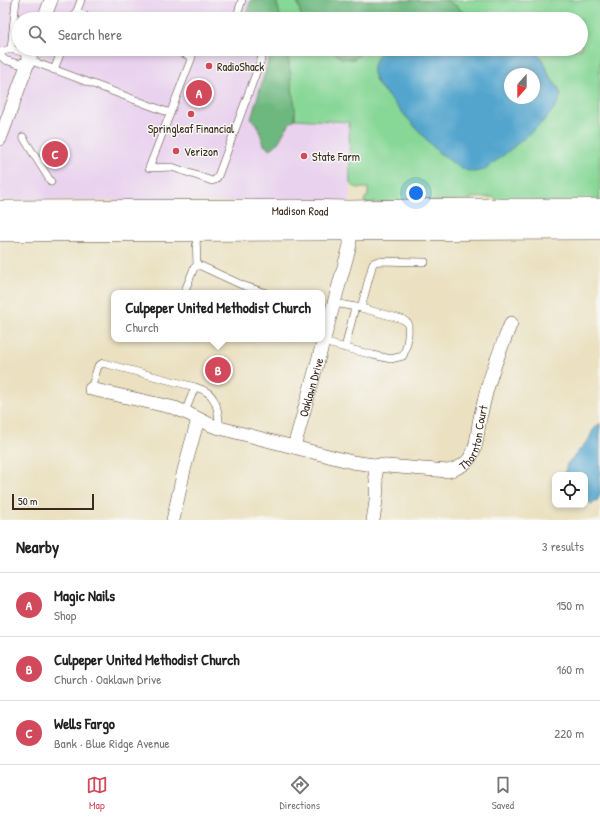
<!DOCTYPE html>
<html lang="en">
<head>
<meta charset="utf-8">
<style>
  :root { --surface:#fff; --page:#f6f6f6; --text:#222; --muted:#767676; --line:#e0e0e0; --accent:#d1495b }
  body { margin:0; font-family:"Patrick Hand",sans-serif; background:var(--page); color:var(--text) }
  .controls { position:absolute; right:12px; bottom:12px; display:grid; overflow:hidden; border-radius:8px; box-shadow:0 2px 6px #0003 }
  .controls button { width:36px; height:36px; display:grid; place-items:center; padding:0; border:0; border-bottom:1px solid var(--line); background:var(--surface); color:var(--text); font:20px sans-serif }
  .compass { position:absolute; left:504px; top:68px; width:36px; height:36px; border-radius:50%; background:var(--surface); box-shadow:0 2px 6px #0003; rotate:201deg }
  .scale { position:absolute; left:12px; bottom:10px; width:82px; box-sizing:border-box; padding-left:4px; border:2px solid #3b2a1e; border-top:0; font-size:11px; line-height:14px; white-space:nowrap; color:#3b2a1e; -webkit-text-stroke:3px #f6f6f2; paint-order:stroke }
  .you { position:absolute; left:416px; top:193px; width:14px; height:14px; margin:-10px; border:3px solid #fff; border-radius:50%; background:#1a73e8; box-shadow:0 0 0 6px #1a73e833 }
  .badge { display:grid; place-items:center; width:26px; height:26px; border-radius:50%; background:var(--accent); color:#fff; font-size:13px; font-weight:700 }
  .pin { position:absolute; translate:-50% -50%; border:2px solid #fff; box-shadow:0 1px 4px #0006 }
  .popup { position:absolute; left:111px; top:290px; width:214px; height:52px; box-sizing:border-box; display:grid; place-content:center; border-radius:8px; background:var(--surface); filter:drop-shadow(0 1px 3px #0005); font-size:13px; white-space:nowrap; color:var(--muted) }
  .popup b { font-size:15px; color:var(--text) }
  .popup::after { content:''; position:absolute; left:50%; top:100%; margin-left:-8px; border:8px solid transparent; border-top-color:var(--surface) }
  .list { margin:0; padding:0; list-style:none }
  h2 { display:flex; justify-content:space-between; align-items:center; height:52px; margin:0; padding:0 16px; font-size:17px }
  h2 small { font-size:13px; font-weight:400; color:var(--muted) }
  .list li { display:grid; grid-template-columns:26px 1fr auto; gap:12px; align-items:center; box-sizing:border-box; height:64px; padding:0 16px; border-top:1px solid var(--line) }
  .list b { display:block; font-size:15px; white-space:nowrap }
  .list p { margin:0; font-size:13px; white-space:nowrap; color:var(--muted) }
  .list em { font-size:13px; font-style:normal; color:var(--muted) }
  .icon { flex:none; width:22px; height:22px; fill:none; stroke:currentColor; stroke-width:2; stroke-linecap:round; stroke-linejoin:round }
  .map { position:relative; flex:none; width:600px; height:520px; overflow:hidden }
  .search { position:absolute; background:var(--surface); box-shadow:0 2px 6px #0003; left:12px; right:12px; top:12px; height:44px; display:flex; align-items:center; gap:10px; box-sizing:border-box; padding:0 14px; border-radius:22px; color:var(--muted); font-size:15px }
  .sheet { height:244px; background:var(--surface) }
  nav { display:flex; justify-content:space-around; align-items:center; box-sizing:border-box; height:56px; border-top:1px solid var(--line); background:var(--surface); font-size:11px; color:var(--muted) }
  nav a { display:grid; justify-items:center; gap:2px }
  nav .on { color:var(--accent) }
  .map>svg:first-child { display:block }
  .built { fill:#e9d2ee }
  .green { fill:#87d796; stroke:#61805a }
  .forest { fill:#6db87f; stroke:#54714e }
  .water { fill:#53a5ce; stroke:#476876; fill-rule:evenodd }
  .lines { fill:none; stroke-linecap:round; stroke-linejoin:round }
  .lane-casing { stroke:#554536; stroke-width:8 }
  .street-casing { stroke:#554536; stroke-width:14 }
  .primary-casing { stroke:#554536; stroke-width:22 }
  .lane { stroke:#fff; stroke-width:7 }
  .street { stroke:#fff; stroke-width:13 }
  .primary { stroke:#fff; stroke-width:21 }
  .poi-dot { fill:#d1495b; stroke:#f6f6f2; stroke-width:1.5 }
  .labels { text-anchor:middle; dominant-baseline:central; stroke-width:3; stroke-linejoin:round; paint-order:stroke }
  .poi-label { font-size:12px; fill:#3b2a1e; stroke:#f6f6f2; text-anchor:start }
  .street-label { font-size:12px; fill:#3b2a1e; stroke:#f6f6f2 }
</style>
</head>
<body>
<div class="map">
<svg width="600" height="520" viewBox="0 0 600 520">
  <rect width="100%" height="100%" fill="#f6f6f2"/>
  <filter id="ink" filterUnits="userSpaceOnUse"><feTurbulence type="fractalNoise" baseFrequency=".025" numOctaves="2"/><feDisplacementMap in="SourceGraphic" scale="8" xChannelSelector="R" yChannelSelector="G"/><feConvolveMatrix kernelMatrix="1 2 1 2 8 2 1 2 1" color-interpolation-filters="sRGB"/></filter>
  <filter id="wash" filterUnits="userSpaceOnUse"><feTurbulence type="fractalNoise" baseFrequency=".012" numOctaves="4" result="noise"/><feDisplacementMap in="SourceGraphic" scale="16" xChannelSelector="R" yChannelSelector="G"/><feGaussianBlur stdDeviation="0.9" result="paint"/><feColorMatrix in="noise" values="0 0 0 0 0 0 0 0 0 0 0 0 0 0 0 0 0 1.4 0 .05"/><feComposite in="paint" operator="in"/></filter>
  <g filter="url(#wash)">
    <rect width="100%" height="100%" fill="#ebe1c1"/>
    <polygon class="built" points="0,0 300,0 292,19 19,19 19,49 280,49 253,116 350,122 350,205 218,201 0,200"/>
    <g class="green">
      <polygon points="276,0 297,0 302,19 281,19"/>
      <path d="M445 0H600V203L496 200 495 197 470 198 471 200 365 203 364 200 368 195V188C360 188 355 189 350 183L349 122 295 119V110L287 49H330L341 58 354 59 360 54 364 49H382L373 66 379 86 434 148 444 157 486 169 546 119 561 96 559 89 549 75 545 65 539 55 533 49H581V19H481L467 13H463L458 7Z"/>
      <polygon points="387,11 397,15 401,19 382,19 384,13"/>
    </g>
    <g class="forest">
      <polygon points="251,0 276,0 281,19 244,19"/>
      <path d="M297 0H445C452 4 459 6 463 13L454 19H401L397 15 387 11 384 13 382 19H302Z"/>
      <path d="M272 49H287L295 110V119C292 121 289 123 288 126 282 133 280 145 270 149L264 145 257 124 251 119Z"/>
      <polygon points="330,49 364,49 360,54 354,59 341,58"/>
    </g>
    <g class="water">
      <polygon points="463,13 467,13 481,19 454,19"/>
      <path d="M382 49H533C538 54 543 60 546 66 547 70 548 74 550 78 554 83 561 89 560 96 559 115 501 156 486 169 482 170 478 172 473 172 460 170 444 157 434 148L379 86C368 68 373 66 382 49ZM510 74H534V98H510Z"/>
      <polygon points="600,423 600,495 597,501 592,504 585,500 585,475 564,475 567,464 589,439 593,430"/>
    </g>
  </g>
  <g filter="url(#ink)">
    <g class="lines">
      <defs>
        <g id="lane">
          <polyline points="76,12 93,19"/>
          <polyline points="74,19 81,0"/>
          <polyline points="236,19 242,0"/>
          <polyline points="11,49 16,0"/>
          <polyline points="172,49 192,57 149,168 172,167 212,181 215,180 218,176 263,54 250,49"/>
          <polyline points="0,52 11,49 22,52 29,60 170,113"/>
          <polyline points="0,55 5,60 18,64 28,60"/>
          <polyline points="54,70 62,49"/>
          <polyline points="23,137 51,182"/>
          <polyline points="196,232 197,266"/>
          <polyline points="184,293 194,268 197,266 201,266 242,285 266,293"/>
          <polyline points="361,308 373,263 378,261 425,262"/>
          <path d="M323 342 373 355 391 359 403 356C408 345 409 335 408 323L402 319 361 308 334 303"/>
          <polyline points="345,348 355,307"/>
          <path d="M91 389 98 366 103 363 195 387C198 388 202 389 205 391 218 397 218 415 220 428"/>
          <polyline points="185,412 195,387"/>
        </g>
        <g id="street">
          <polyline points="44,19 51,0"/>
          <polyline points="0,139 33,49"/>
          <path id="s1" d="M91 389 175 408 189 414 211 425 220 428 352 462 374 465 448 471C456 469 464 466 469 459 478 448 477 431 480 418 482 410 484 401 486 393 492 369 502 346 511 323"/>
          <path id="s2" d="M294 447 332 310 350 245 349 223"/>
          <polyline points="173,520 184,470 198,419"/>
          <path d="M373 520C377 498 378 487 374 465"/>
        </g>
        <g id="primary">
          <path id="s3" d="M0 211 294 210 349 211 461 209H600"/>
          <polyline points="0,231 600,229"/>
        </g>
      </defs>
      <use href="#lane" class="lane-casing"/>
      <use href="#street" class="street-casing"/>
      <use href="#primary" class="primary-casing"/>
      <use href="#lane" class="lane"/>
      <use href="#street" class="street"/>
      <use href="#primary" class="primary"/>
    </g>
  </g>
  <g class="poi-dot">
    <circle cx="209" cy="66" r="4"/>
    <circle cx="191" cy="114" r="4"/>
    <circle cx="176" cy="151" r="4"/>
    <circle cx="304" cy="156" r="4"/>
  </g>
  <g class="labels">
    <g class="poi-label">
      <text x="217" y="66">RadioShack</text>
      <text x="191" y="128" text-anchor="middle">Springleaf Financial</text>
      <text x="184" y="151">Verizon</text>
      <text x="312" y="156">State Farm</text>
    </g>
    <g class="street-label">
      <text stroke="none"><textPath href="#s3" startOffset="300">Madison Road</textPath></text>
      <text stroke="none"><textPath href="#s2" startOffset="62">Oaklawn Drive</textPath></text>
      <text stroke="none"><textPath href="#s1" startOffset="415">Thornton Court</textPath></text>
    </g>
  </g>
</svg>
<div class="controls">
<button><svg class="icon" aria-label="locate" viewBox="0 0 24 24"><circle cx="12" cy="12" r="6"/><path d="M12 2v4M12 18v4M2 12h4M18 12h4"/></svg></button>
</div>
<svg class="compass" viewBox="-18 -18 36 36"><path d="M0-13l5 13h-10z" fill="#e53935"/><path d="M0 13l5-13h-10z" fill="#767676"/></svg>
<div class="scale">50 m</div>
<div class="you"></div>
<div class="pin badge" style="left:199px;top:93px">A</div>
<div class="pin badge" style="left:218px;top:370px">B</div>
<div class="popup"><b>Culpeper United Methodist Church</b>Church</div>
<div class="pin badge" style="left:55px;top:154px">C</div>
<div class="search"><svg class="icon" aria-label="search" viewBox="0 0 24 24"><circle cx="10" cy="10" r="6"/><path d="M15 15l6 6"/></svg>Search here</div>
</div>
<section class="sheet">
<h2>Nearby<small>3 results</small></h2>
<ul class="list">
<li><span class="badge">A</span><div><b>Magic Nails</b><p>Shop</p></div><em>150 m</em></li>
<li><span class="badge">B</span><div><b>Culpeper United Methodist Church</b><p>Church · Oaklawn Drive</p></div><em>160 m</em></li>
<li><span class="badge">C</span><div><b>Wells Fargo</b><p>Bank · Blue Ridge Avenue</p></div><em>220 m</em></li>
</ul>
</section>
<nav>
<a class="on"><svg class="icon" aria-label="map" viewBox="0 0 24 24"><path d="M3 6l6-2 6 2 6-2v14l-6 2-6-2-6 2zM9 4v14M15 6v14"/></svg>Map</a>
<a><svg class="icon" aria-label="directions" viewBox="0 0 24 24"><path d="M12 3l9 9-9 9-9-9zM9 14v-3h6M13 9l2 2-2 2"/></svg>Directions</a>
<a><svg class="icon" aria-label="saved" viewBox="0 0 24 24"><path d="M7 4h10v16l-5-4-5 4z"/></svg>Saved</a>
</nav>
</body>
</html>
